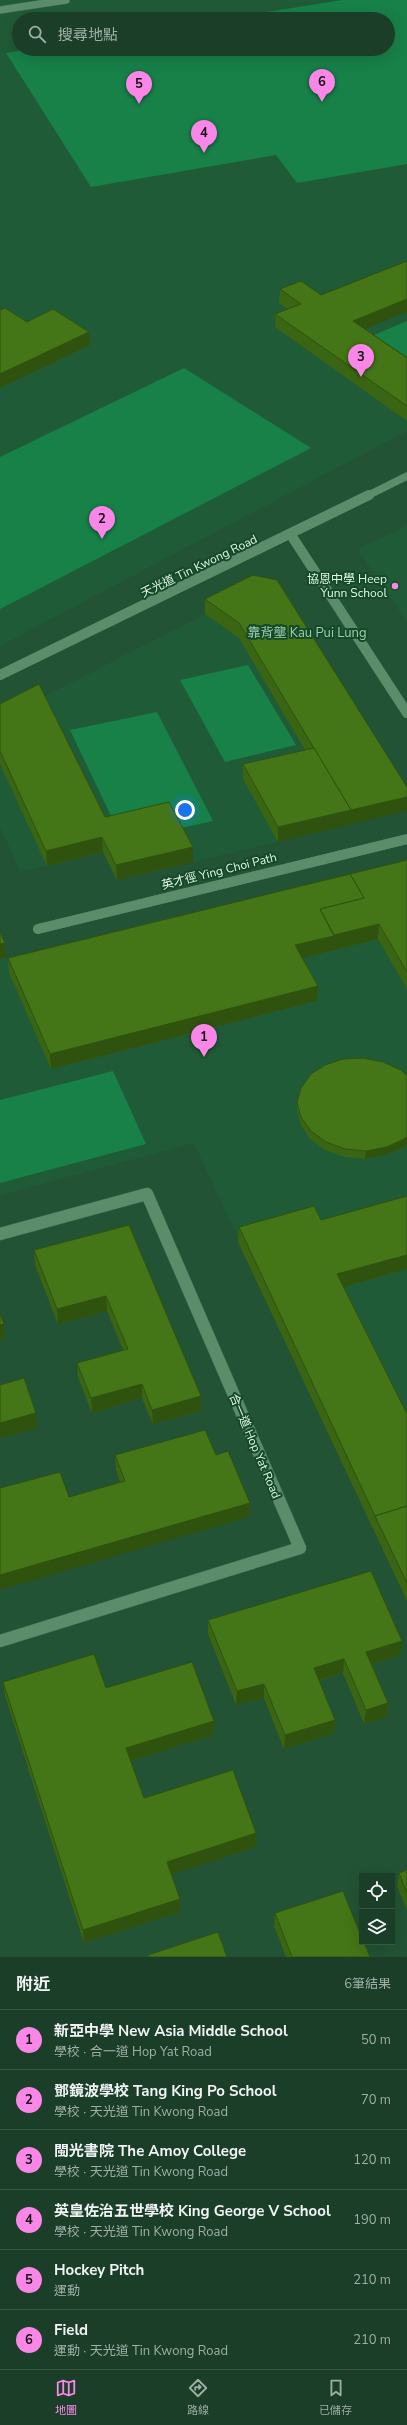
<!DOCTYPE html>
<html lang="zh-TW">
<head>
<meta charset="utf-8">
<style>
  :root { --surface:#1a3e27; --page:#274933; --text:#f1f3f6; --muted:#9faea7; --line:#385744; --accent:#fa87e7 }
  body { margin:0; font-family:"Nunito Sans","Noto Sans TC",sans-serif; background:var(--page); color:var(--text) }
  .controls { position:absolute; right:12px; bottom:12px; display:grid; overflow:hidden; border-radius:0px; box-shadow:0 4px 16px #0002 }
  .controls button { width:36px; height:36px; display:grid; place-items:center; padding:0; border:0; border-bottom:1px solid var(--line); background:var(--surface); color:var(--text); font:20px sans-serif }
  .you { position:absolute; left:185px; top:810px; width:14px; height:14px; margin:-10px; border:3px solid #fff; border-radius:50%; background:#1a73e8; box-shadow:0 0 0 6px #1a73e833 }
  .badge { display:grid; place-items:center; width:26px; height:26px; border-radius:50%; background:var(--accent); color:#111; font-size:13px; font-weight:700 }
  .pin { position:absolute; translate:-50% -33px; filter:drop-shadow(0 1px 2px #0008) }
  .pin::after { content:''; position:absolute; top:21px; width:14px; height:12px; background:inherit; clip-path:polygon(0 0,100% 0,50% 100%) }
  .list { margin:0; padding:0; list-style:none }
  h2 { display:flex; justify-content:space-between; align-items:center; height:52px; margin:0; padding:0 16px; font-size:17px }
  h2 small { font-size:13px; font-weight:400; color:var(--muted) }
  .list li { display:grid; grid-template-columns:26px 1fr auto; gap:12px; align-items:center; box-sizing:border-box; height:60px; padding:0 16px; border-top:1px solid var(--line) }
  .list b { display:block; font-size:15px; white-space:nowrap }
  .list p { margin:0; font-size:13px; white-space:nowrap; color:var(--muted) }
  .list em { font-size:13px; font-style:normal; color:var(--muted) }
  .icon { flex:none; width:22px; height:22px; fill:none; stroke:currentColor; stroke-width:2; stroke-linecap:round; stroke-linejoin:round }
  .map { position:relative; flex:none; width:407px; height:1957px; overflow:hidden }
  .search { position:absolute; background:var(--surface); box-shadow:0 4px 16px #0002; left:12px; right:12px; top:12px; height:44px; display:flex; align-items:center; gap:10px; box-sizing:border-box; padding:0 14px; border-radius:22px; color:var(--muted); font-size:15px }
  .sheet { height:412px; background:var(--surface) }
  nav { display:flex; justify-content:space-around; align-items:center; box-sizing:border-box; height:56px; border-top:1px solid var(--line); background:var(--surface); font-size:11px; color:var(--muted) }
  nav a { display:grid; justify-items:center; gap:2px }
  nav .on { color:var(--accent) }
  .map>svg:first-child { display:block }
  .built { fill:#205b37; fill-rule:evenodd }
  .green { fill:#178148 }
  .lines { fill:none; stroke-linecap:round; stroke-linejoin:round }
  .minor-far2-casing { stroke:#437257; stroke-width:8 }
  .minor-far1-casing { stroke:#437257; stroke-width:10 }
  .minor-casing { stroke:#437257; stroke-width:13 }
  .minor-far2 { stroke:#5b8d6b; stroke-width:7 }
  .minor-far1 { stroke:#5b8d6b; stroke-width:10 }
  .minor { stroke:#5b8d6b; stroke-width:12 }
  .wall { fill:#3a6513 }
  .shaded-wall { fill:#30520f }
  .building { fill:#447516; stroke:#30520f }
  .poi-dot { fill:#fa87e7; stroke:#16482a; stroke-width:1.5 }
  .labels { text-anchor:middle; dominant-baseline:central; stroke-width:4; stroke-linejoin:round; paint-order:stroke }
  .street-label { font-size:12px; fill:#def8e4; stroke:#16482a }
  .poi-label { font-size:12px; fill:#def8e4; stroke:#16482a; text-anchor:end }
  .neighbourhood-label { font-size:13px; fill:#9bcfab; stroke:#16482a }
</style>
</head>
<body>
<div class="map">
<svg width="407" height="1957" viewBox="0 0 407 1957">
  <rect width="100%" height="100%" fill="#225334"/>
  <g class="built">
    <path d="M0 0H407V431L0 646ZM19 19H388V49H19Z"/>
    <polygon points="407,526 407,622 358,549"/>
    <polygon points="219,607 407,803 407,811 117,880 103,852 21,872 0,827 0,719"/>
    <polygon points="407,874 407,1521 374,1531 194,1143 0,1195 0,945 12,972"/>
  </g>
  <g class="green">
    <polygon points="342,0 407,0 407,164 297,183 276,155 91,187 6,53 32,49 388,49 388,19 222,19"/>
    <polygon points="407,321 407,357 374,335"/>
    <polygon points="184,368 311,448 0,609 0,457"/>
    <polygon points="248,665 296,745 225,762 180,680"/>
    <polygon points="157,712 213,821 123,841 70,730"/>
    <polygon points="113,1071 146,1144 0,1183 0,1100"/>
  </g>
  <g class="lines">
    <defs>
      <g id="minor-far2">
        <polyline points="0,10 66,0"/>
        <polyline points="367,496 407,476"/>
      </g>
      <g id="minor-far1">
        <polyline points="291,535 407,713"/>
        <polyline points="0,675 369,495"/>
        <polyline points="38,929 407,839"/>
      </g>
      <polyline id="minor" points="0,1234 147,1194 300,1548 0,1641"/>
    </defs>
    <use href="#minor-far2" class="minor-far2-casing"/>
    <use href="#minor-far1" class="minor-far1-casing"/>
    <use href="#minor" class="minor-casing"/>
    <use href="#minor-far2" class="minor-far2"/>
    <use href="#minor-far1" class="minor-far1"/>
    <use href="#minor" class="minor"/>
  </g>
  <g class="wall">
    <polygon points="280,289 365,329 407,358 407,421 275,327 275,314 288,309 279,303"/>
    <polygon points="253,575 407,787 278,842 243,779 243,764 305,750 239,638 205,614 205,599"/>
    <polygon points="0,704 105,817 193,847 193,862 117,880 103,852 47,866 0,764"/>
    <polygon points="407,860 407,989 378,939 302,958 317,1001 51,1069 9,973 8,958"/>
    <polygon points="297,1102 404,1147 386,1155 365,1159 345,1157 325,1150 310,1139 301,1125 297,1110"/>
    <polygon points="321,1220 407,1269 344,1287 407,1414 407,1601 238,1242 239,1227"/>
    <polygon points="129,1225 201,1411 153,1424 142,1398 92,1413 78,1377 77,1363 123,1350 107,1311 58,1324 35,1265 34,1250"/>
    <polygon points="115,1455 216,1455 250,1503 249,1517 69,1497 120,1482 116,1470"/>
    <polygon points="208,1620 401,1655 372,1664 388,1703 387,1717 364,1724 343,1673 319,1681 335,1720 334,1733 284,1749 264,1698 236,1705 208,1634"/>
    <polygon points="3,1682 106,1688 214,1721 214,1735 130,1761 144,1798 256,1847 171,1874 180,1899 180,1912 84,1943 5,1696"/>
    <polygon points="407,1870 407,1910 397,1887 399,1873"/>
    <polygon points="275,1913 370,1957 286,1957 274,1926"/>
  </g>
  <g class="shaded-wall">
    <polygon points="407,299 407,312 352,334 353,321"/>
    <polygon points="89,332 90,345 0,388 0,374"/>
    <polygon points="407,797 407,811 278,842 278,827"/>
    <polygon points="102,837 103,852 47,866 46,851"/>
    <polygon points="193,847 193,862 117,880 116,865"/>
    <polygon points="379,924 378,939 295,960 295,945 334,935"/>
    <polygon points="5,943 6,957 0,959 0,944"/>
    <polygon points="318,986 317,1001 51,1069 50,1054"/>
    <polygon points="407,1136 407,1144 404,1147 386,1155 365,1159 366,1151"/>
    <polygon points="407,1255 407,1269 337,1289 337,1274"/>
    <polygon points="106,1296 107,1311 58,1324 57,1309"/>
    <polygon points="4,1324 5,1338 0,1340 0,1325"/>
    <polygon points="142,1384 142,1398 92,1413 91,1398"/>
    <polygon points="201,1396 201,1411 153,1424 152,1410"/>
    <polygon points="36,1413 38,1428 0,1438 0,1423"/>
    <polygon points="250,1503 249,1517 0,1590 0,1575"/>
    <polygon points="402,1641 401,1655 365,1666 366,1652"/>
    <polygon points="344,1659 343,1673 313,1682 314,1668"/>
    <polygon points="264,1684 264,1698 236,1705 237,1691"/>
    <polygon points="388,1703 387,1717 364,1724 366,1710"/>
    <polygon points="335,1720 334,1733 284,1749 285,1735"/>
    <polygon points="214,1721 214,1735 127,1762 126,1748"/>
    <polygon points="256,1833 256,1847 167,1876 167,1862"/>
    <polygon points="180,1899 180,1912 84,1943 83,1930"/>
  </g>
  <g class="building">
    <polygon points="407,261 407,299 353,321 407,358 407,406 275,314 301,304 280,289 301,281 321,295"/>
    <polygon points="5,308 27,322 53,309 89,332 0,374 0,310"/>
    <polygon points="253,575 277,580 407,787 407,797 351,810 239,623 205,599"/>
    <polygon points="39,684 105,817 169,802 193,847 116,865 102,837 46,851 0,751 0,704"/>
    <polygon points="314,748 351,810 278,827 243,764"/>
    <polygon points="407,860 407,972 379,924 334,935 320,909 364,898 350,874"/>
    <polygon points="350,874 364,898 320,909 334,936 295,945 318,986 50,1054 8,958"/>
    <polygon points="0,932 5,943 0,944"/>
    <polygon points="363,1058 383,1062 401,1070 407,1076 407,1136 404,1139 387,1147 366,1151 345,1149 326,1142 311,1131 301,1117 297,1102 301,1088 311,1074 325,1065 343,1059"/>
    <polygon points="407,1196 407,1255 337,1274 407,1414 407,1506 375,1516 239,1227 314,1206 321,1220"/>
    <polygon points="129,1225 201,1396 152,1410 142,1384 91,1398 77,1363 128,1349 106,1296 57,1309 34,1250"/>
    <polygon points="0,1313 4,1324 0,1325"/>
    <polygon points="24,1378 36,1413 0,1423 0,1385"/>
    <polygon points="205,1430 216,1455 228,1451 250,1503 0,1575 0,1488 60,1472 69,1497 125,1481 115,1455"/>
    <polygon points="407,1506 407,1583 375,1516"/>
    <polygon points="371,1571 402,1641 366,1652 388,1703 366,1710 344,1659 314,1668 335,1720 285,1735 264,1684 237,1691 208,1620"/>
    <polygon points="94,1654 106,1688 192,1662 214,1721 126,1748 144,1798 233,1770 256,1833 167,1862 180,1899 83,1930 3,1682"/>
    <polygon points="407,1870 407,1893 399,1873"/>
    <polygon points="343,1891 362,1938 362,1942 364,1942 370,1957 292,1957 275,1913"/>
    <polygon points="218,1932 227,1957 149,1957 148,1955"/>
  </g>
  <circle class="poi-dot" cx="395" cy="586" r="4"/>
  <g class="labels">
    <g class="street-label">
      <text transform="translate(199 566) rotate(-26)">天光道 Tin Kwong Road</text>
      <text transform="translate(219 871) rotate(-14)">英才徑 Ying Choi Path</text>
      <text transform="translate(255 1446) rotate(67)">合一道 Hop Yat Road</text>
    </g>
    <g class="poi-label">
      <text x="387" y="579">協恩中學 Heep<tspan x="387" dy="14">Yunn School</tspan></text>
    </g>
    <g class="neighbourhood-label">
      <text x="307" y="633">靠背壟 Kau Pui Lung</text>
    </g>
  </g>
</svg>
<div class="controls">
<button><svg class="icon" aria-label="locate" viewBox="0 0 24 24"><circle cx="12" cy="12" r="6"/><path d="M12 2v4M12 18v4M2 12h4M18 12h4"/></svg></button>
<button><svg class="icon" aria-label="layers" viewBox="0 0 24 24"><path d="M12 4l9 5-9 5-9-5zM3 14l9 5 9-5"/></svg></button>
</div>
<div class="you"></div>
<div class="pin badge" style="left:204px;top:1057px">1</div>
<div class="pin badge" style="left:102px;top:539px">2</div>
<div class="pin badge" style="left:361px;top:377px">3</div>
<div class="pin badge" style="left:204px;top:153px">4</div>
<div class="pin badge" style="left:139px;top:104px">5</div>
<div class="pin badge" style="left:322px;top:102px">6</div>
<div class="search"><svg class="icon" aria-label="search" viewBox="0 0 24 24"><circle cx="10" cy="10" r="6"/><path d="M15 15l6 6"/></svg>搜尋地點</div>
</div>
<section class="sheet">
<h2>附近<small>6筆結果</small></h2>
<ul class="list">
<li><span class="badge">1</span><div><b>新亞中學 New Asia Middle School</b><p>學校 · 合一道 Hop Yat Road</p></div><em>50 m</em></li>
<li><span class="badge">2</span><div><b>鄧鏡波學校 Tang King Po School</b><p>學校 · 天光道 Tin Kwong Road</p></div><em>70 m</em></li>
<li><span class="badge">3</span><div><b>閩光書院 The Amoy College</b><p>學校 · 天光道 Tin Kwong Road</p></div><em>120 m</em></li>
<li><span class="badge">4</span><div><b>英皇佐治五世學校 King George V School</b><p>學校 · 天光道 Tin Kwong Road</p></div><em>190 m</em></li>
<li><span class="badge">5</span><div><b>Hockey Pitch</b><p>運動</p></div><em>210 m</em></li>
<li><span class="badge">6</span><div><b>Field</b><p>運動 · 天光道 Tin Kwong Road</p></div><em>210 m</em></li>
</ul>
</section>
<nav>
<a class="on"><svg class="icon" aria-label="map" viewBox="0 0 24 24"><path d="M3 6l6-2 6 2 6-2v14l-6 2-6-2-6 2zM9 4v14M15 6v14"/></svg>地圖</a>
<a><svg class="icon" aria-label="directions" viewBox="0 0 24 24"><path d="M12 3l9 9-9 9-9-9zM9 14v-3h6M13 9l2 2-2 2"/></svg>路線</a>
<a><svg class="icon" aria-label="saved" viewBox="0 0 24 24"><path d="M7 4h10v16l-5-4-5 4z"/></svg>已儲存</a>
</nav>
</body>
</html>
